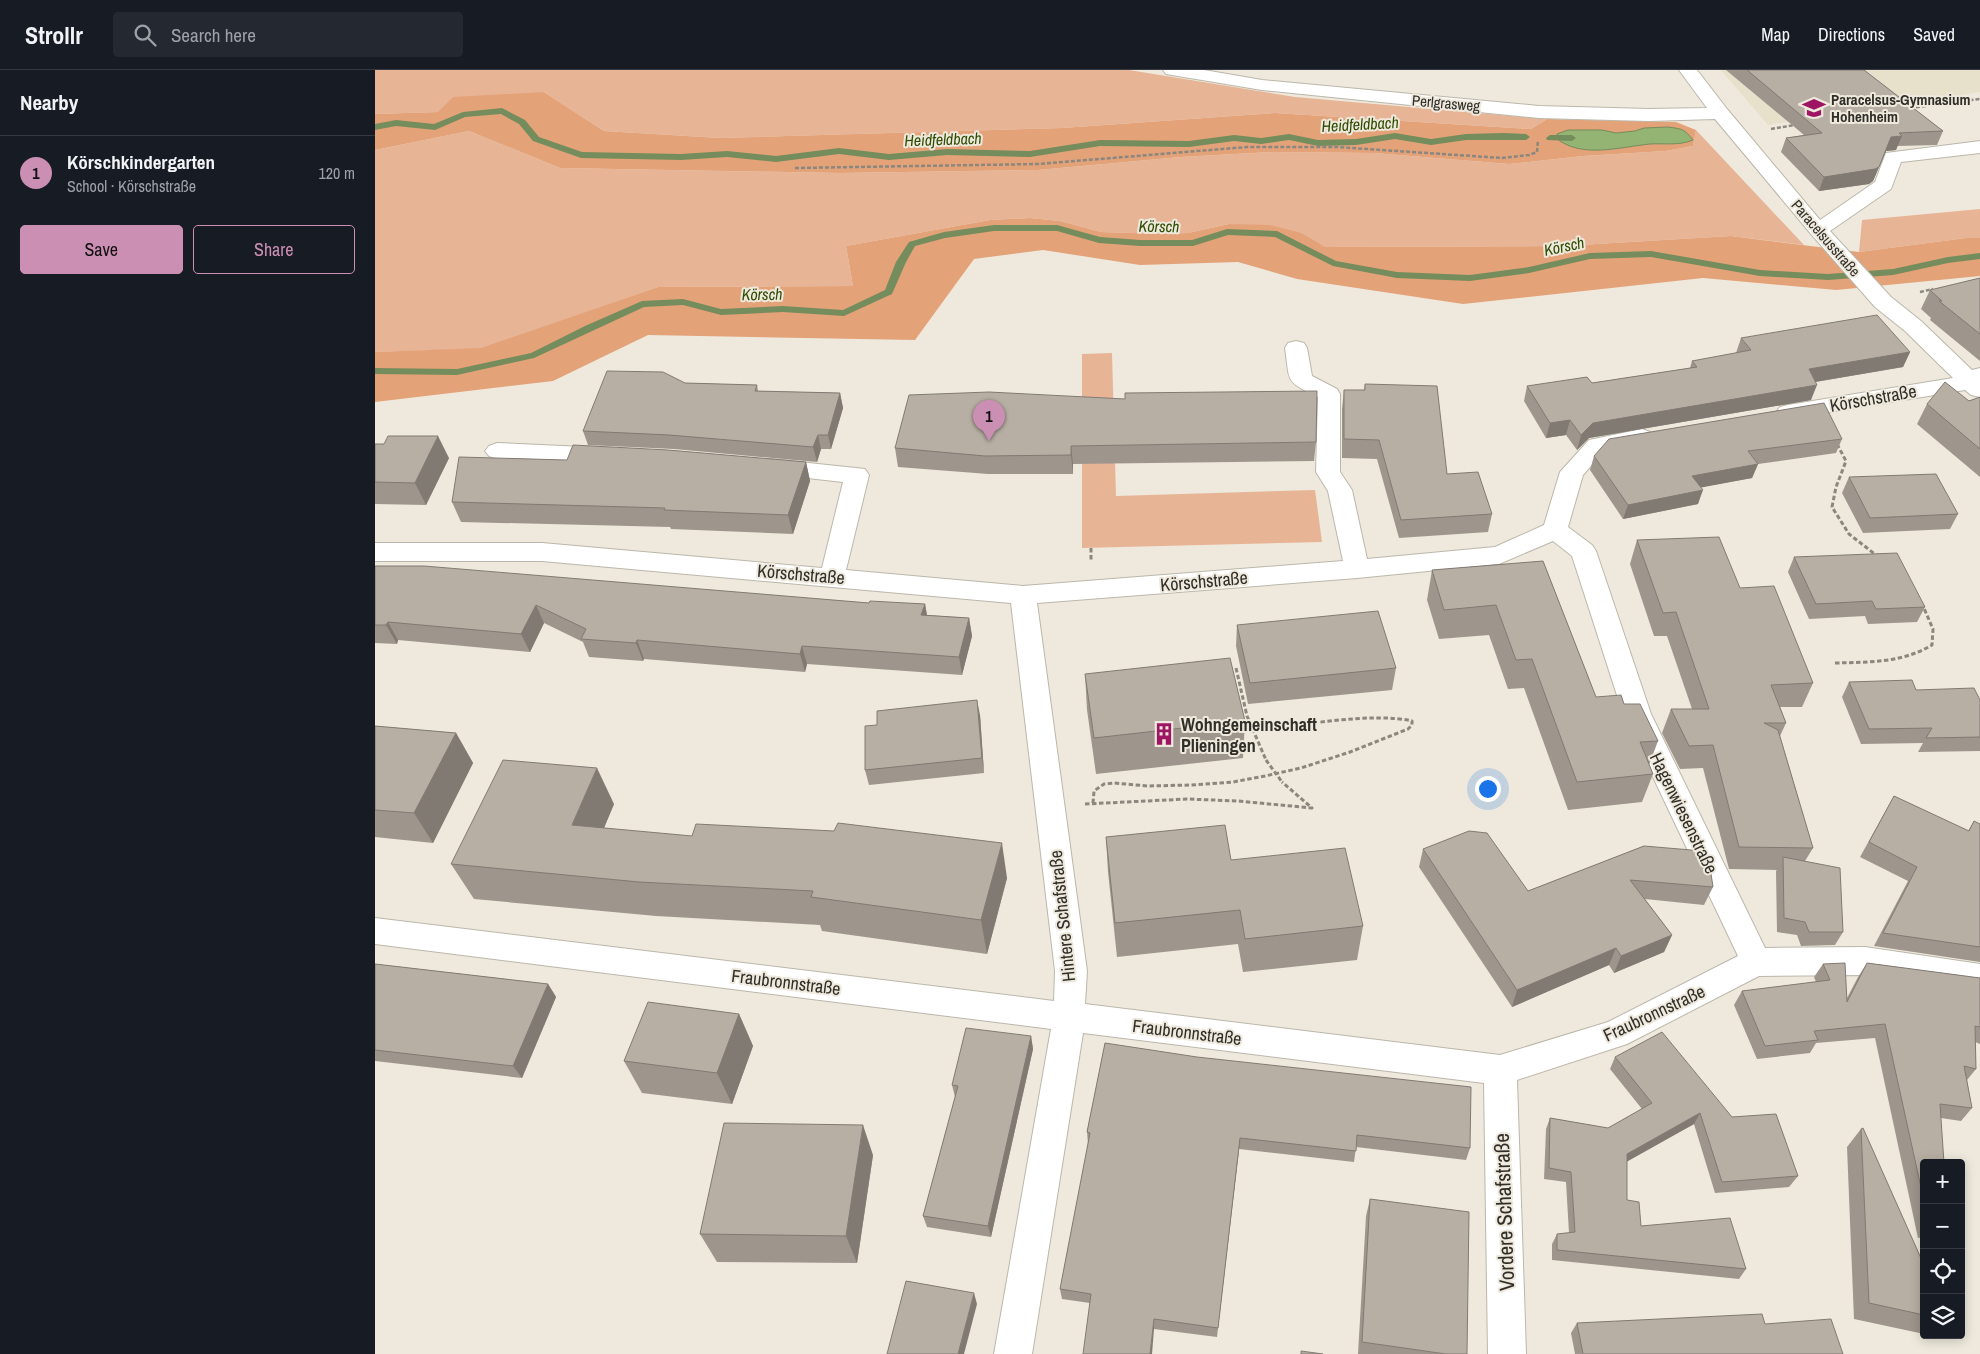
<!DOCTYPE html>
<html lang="en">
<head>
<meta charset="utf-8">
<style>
  :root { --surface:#171b24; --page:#242831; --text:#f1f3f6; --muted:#9ea1a6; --line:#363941; --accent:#cc8fb4 }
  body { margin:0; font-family:"Archivo Narrow",sans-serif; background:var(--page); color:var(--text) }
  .controls { position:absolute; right:15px; bottom:15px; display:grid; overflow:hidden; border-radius:5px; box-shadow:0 2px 12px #0003 }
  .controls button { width:45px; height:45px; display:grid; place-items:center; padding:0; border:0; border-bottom:1px solid var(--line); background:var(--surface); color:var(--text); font:25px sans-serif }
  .you { position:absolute; left:1112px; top:718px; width:18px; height:18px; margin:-12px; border:4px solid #fff; border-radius:50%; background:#1a73e8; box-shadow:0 0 0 8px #1a73e833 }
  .badge { display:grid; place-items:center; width:32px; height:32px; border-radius:50%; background:var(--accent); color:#111; font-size:16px; font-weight:700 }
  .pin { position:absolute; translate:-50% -41px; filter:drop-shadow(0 1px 2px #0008) }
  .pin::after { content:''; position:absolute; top:26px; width:18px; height:15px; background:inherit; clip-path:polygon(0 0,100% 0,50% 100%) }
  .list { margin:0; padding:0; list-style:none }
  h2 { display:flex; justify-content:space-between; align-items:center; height:65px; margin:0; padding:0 20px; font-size:21px }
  h2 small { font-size:16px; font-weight:400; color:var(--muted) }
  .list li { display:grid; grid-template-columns:32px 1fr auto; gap:15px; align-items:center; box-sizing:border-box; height:75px; padding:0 20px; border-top:1px solid var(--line) }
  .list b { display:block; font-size:19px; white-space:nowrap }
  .list p { margin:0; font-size:16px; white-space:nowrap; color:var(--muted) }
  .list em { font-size:16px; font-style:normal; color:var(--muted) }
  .actions { display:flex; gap:10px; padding:15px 20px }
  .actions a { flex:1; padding:11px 0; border:1px solid var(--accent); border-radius:5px; text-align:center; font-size:18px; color:var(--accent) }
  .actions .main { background:var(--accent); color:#111 }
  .icon { flex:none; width:28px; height:28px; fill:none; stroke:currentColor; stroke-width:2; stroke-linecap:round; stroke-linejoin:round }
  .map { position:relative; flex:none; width:1605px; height:1284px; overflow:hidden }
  header { display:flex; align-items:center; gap:30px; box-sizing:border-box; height:70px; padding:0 25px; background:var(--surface); border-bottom:1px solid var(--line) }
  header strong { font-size:24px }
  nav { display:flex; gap:28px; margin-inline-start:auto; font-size:18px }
  .search { width:350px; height:45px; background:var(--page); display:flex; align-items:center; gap:12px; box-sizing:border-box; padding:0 18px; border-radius:5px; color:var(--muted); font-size:19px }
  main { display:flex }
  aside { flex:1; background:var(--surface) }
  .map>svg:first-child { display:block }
  .built { fill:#e7e0cb }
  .green { fill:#e8b496 }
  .forest { fill:#e4a279 }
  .water { fill:#93b473; stroke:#758c5d }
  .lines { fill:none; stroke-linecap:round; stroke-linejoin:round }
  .stream { fill:#758c5d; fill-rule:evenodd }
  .minor-casing { stroke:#bbb7aa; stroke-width:2 }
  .path-far1 { stroke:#8b877f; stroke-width:2.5; stroke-dasharray:4 2; stroke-linecap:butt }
  .path { stroke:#8b877f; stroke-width:3; stroke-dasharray:4.5 2.5; stroke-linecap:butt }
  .minor { fill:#fff; fill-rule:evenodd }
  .path-bridge { stroke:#8b877f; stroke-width:3; stroke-dasharray:4.5 2.5; stroke-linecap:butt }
  .wall { fill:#9e968d }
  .shaded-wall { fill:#817a73 }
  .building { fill:#b8afa4; stroke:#817a73 }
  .labels { text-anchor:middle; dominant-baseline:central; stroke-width:4; stroke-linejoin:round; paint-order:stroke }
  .far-poi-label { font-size:15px; font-weight:bold; fill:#302e29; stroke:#eee9dc; text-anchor:start }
  .far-street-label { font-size:15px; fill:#302e29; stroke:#eee9dc }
  .far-water-label { font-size:16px; font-style:italic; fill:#2e4c02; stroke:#eee9dc }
  .street-label { font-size:18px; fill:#302e29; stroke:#eee9dc }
  .poi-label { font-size:18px; font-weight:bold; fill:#302e29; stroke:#eee9dc; text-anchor:start }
  .near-street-label { font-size:21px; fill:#302e29; stroke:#eee9dc }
</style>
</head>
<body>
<header>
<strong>Strollr</strong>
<div class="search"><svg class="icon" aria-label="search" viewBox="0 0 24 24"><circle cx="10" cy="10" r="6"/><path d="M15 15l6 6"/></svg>Search here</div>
<nav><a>Map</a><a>Directions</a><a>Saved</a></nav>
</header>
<main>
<aside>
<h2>Nearby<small></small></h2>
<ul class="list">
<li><span class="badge">1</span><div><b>Körschkindergarten</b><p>School · Körschstraße</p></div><em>120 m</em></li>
</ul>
<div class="actions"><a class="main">Save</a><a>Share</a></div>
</aside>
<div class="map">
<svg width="1605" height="1284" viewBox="0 0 1605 1284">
  <rect width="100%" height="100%" fill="#eee9dc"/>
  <polygon class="built" points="1346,0 1605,0 1605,22 1393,55"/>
  <g class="green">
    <polygon points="0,0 754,0 920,27 1172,49 1156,59 900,43 687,58 345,68 229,61 169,22 63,42 0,44"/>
    <polygon points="1321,60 1429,175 1356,166 1188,176 949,177 927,163 854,154 813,163 789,164 726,162 685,151 655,148 615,150 471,176 478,216 283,217 106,279 0,282 0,80 94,61 185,98 464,103 663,100 806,87 896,82 999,83 1134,94 1208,86 1291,81 1318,76"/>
    <polygon points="1605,139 1605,168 1591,168 1484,182 1487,150"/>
    <polygon points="737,283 741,426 940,420 947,472 707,478 707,284"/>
  </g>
  <g class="forest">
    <polygon points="169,22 229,61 345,68 687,58 900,43 1156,59 1172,49 1301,52 1321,60 1318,76 1291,81 1208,86 1134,94 999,83 896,82 806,87 663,100 464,103 185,98 94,61 0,80 0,44 63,42 78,27"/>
    <polygon points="655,148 685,151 726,162 789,164 813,163 854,154 895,155 927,163 950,177 1188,176 1356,166 1484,182 1591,168 1605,168 1605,206 1461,220 1328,208 1088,234 922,209 863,192 765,195 668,180 599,189 540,270 273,265 178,311 0,332 0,282 106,278 283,217 478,216 471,176 615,150"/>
  </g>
  <path class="water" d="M1293 57C1308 59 1309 59 1318 70 1303 76 1290 73 1275 74 1245 77 1206 89 1181 68L1182 64 1193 60H1227L1241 63 1260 61 1269 58Z"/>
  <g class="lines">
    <g class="stream">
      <polygon points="127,38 150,50 164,67 207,82 306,84 352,81 401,86 464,78 514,84 572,79 655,81 725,70 814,71 859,65 886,68 914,64 943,70 981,69 1020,63 1056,69 1091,64 1129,63 1151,64 1155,67 1151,70 1091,70 1056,75 1020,69 981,75 943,76 914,70 886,74 859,71 814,77 725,76 655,87 572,85 514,90 464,84 401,92 352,87 306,90 206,88 158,71 144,54 126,44 90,47 60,60 21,56 0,60 0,54 21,50 59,54 88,42"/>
      <polygon points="1175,65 1197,65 1201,68 1197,71 1172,70 1171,68"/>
      <polygon points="619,155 682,155 725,167 765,170 817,170 852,159 902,161 961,191 1022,202 1095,205 1154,197 1215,183 1276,181 1385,200 1453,204 1518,199 1573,187 1605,183 1605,189 1573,193 1518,205 1453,210 1385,206 1276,187 1215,189 1154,203 1095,211 1022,208 958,196 900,167 853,165 818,176 765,176 724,173 682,161 619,161 570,168 540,176 531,192 517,224 469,246 408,242 346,245 308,235 269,237 159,288 82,305 0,304 0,298 82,299 156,283 210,256 267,231 308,229 346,239 408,236 468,240 510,220 521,192 534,172 569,162"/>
    </g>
    <defs>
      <g id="minor">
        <polygon points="788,0 829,0 887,10 1164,36 1274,39 1332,38 1304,0 1322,0 1352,39 1445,150 1500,112 1511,83 1605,71 1605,83 1526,92 1516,119 1455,161 1516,227 1546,251 1597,300 1605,298 1605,327 1596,325 1590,320 1413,349 1405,347 1401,342 1405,337 1413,335 1578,308 1530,261 1500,237 1436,164 1340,49 1274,51 1164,48 887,20 791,4"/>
        <path d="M921 271 929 273 932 278 937 306 962 319 965 324V402L977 420 992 489 1120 477 1169 455 1185 402 1214 370 1267 359 1275 362 1279 367 1275 372 1229 381 1208 405 1193 457 1217 475 1221 481 1276 644 1390 878 1490 877 1605 894V922L1490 905 1384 906 1252 974 1142 1010 1151 1284H1113L1109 1013 708 963 657 1284H619L676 959 0 874V848L679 931 680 901 636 533 167 491H0V473H167L447 498 468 412 388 403 384 397 388 391 396 389 490 399 494 405 471 500 648 516 968 491 953 421 941 402 943 327C910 311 915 313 910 278L913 273ZM1178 471 1197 486 1248 644 1363 886 1233 952 1125 985 710 934 712 901 662 533 982 508 1124 494Z"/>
        <polygon points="122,373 231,378 239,380 243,386 239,392 231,394 122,389 114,386 110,381 114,376"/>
      </g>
    </defs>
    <use href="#minor" class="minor-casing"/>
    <g class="path-far1">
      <polyline points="1535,38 1605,29"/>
      <polyline points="1396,59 1420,55"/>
      <polyline points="420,98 663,94 872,77 962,77 1127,88 1154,85 1162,82 1163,70"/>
      <polyline points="1545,222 1558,219"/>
    </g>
    <g class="path">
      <polyline points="1462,374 1471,391 1461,417 1457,437 1474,464 1501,485"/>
      <polyline points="716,478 716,490"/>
      <path d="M1460 593C1494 592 1527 593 1557 575L1558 559 1548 536"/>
      <polyline points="861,598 872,646 891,690"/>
      <path d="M718 733 719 721 729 714 739 713 773 716 816 715 858 712 890 706 926 698 975 682 1033 659 1037 655V651C997 642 928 655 886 660"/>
      <polyline points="710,734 812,729 863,731 937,738 907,712"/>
    </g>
    <use href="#minor" class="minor"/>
    <polyline class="path-bridge" points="891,690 907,712"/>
  </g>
  <g class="wall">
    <polygon points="1351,0 1489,0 1568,61 1562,75 1522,76 1521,80 1511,81 1498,111 1494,114 1444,121 1406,82 1411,68 1429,65"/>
    <polygon points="1605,208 1605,291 1555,250 1556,248 1546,239 1555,220"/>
    <polygon points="1366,268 1535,282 1528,297 1440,312 1436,330 1214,368 1202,380 1191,365 1171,368 1149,331 1152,316 1217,313 1315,298 1317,291 1361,283"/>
    <polygon points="310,313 382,315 383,321 465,323 468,338 456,379 446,379 442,392 299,379 213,375 208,361"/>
    <polygon points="990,314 1072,404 1117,444 1113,462 1024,468 1002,389 967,388 967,339 969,320 989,320"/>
    <polygon points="1605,327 1605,407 1542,354 1552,334 1594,331"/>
    <polygon points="1467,369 1461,383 1383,394 1377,408 1326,417 1323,434 1248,449 1215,400 1219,386"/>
    <polygon points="941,372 939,391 698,394 698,404 613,404 523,397 520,378"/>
    <polygon points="0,374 74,388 51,435 0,434"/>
    <polygon points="192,390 431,392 435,411 418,464 296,459 295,457 86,452 77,432"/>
    <polygon points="1474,407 1583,444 1575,459 1488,463 1467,423"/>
    <polygon points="1262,470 1365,518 1438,613 1427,637 1405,637 1411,653 1405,666 1438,778 1430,791 1468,862 1460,875 1426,876 1422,865 1402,862 1401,801 1402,800 1354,799 1328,698 1305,699 1287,663 1296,639 1317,639 1292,566 1279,566 1255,494"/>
    <polygon points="1419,487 1550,537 1542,552 1493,554 1490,546 1434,549 1413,502"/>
    <polygon points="1168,491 1221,627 1249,634 1283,671 1274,695 1278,704 1267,732 1193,740 1149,618 1133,619 1114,565 1064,569 1052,530 1057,500"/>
    <polygon points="0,496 494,533 550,534 552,545 594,548 597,566 587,605 432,594 430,602 269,589 268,591 214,587 208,572 169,553 155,582 23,570 22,574 0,573"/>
    <polygon points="862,555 1021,598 1017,620 873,634 861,576"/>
    <polygon points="710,604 870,651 868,688 721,704 712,640"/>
    <polygon points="1474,612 1541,620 1605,630 1605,681 1543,682 1548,673 1486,674 1467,627"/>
    <polygon points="605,645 609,703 494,715 490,700 502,655"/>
    <polygon points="0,656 81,663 98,693 58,773 0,767"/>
    <polygon points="1519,726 1593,761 1599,751 1605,754 1605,892 1499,876 1533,811 1485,787"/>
    <polygon points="239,734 229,758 632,808 612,884 447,861 445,855 281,846 99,829 76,794"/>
    <polygon points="731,767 856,790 988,856 982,890 868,902 863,874 742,887 733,802"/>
    <polygon points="1269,776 1338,817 1329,835 1270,829 1297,865 1289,882 1239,903 1234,895 1137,937 1044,797 1048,779 1153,821"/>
    <polygon points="1492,893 1605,908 1605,974 1600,972 1601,999 1592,1010 1597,1038 1586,1051 1566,1048 1549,1093 1549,1167 1543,1168 1500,968 1441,973 1435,983 1382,989 1359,935 1367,921 1441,912 1439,907 1448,894 1472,928 1483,907"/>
    <polygon points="0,894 173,914 181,927 147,1008 0,991"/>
    <polygon points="364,944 378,976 357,1034 267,1023 249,991"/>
    <polygon points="656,966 658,979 616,1167 552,1157 548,1146 580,1027 577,1015"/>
    <polygon points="730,973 1095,1078 1091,1090 981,1077 979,1092 864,1079 842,1267 779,1259 715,1233 687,1229 685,1219 713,1074 712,1062"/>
    <polygon points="1240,987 1357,1047 1423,1106 1414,1117 1340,1123 1319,1054 1252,1091 1252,1130 1266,1156 1371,1199 1364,1209 1177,1190 1177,1174 1182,1164 1194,1163 1191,1112 1169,1109 1171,1059 1175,1048 1233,1058 1267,1039 1235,999"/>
    <polygon points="1486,1059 1549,1195 1549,1264 1479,1249 1472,1077"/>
    <polygon points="498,1085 482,1193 342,1192 325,1164"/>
    <polygon points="995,1129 1092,1284 983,1284 991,1146"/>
    <polygon points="1202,1253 1390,1254 1468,1284 1200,1284 1196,1263"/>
    <polygon points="1554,1265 1575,1265 1571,1269"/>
  </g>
  <g class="shaded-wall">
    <polygon points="1527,66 1521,80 1511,81 1498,111 1494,114 1444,121 1449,107 1516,67"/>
    <polygon points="1535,282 1528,297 1428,314 1434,299"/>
    <polygon points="1442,315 1436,330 1214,368 1202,380 1206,365 1218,353"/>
    <polygon points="465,323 468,338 456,379 453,365"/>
    <polygon points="1195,350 1191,365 1171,368 1175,353"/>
    <polygon points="443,365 446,379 442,392 438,377"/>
    <polygon points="63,366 74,388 51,435 40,413"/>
    <polygon points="696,376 698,394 698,404 696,385"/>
    <polygon points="431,392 435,411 418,464 413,445"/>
    <polygon points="1383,394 1377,408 1313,420 1317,406"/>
    <polygon points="1328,420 1323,434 1248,449 1253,435"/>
    <polygon points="550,534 553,552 546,545"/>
    <polygon points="161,535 169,553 155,582 146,564"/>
    <polygon points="594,548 597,566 587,605 584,587"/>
    <polygon points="13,552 23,570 22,574 11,555"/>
    <polygon points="262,570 269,589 268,591 261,573"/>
    <polygon points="427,576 432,594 430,602 425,584"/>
    <polygon points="602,630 605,645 609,703 607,688"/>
    <polygon points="81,663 98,693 58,773 39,743"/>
    <polygon points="222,698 239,734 215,791 197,755"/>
    <polygon points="627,773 632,808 612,884 606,850"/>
    <polygon points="1297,865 1289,882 1239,903 1246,886"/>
    <polygon points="1241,878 1234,895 1137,937 1142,920"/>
    <polygon points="173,914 181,927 147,1008 138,996"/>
    <polygon points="364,944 378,976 357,1034 342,1003"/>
    <polygon points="656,966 658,979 616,1167 613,1156"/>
    <polygon points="1325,1043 1319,1054 1246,1095 1252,1084"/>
    <polygon points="488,1055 498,1085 482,1193 471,1166"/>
    <polygon points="865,1068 864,1079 842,1267 843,1258"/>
    <polygon points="599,1223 602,1234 589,1284 583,1284"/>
    <polygon points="779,1249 779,1259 777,1284 775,1284"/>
  </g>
  <g class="building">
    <polygon points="1372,0 1489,0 1568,61 1524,63 1527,66 1516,67 1504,97 1500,99 1449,107 1411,68 1447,63"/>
    <polygon points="1605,208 1605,264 1564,231 1567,231 1555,220"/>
    <polygon points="1502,245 1535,282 1434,299 1442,315 1218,353 1206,365 1195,350 1175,353 1152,316 1212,307 1217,313 1322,297 1317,291 1376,280 1366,268"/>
    <polygon points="232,301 288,302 310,313 382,315 380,321 465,323 453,365 443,365 438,377 294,365 208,361"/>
    <polygon points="1570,312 1594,331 1605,327 1605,379 1552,334"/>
    <polygon points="990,314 1062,316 1072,404 1103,402 1117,444 1026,450 1004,370 969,369 969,320 990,320"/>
    <polygon points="942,321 941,372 696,376 696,385 610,386 520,378 534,325 614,322 750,329 750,323"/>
    <polygon points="1449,333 1467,369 1373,381 1383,394 1317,406 1328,420 1253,435 1219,386 1234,369"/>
    <polygon points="13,366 63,366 40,413 0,412 0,374 9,374"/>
    <polygon points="198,375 293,380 431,392 413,445 289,440 290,438 77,432 84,387 192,390"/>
    <polygon points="1561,404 1583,444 1495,448 1474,407"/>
    <polygon points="1344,467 1365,518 1399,516 1438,613 1396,615 1411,653 1389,653 1403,660 1438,778 1364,777 1338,675 1314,676 1296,639 1334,639 1301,542 1288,543 1262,470"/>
    <polygon points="1522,483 1550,537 1501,539 1497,531 1441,534 1419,487"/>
    <polygon points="1168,491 1221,627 1246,625 1249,634 1265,634 1283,671 1265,672 1278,704 1202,712 1157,589 1141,590 1121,535 1069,540 1057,500"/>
    <polygon points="0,496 49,496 494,533 495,531 550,534 546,545 594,548 584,587 427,576 425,584 262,570 261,573 206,569 211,559 161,535 146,564 13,552 11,555 0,555"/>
    <polygon points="1003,541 1021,598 875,613 862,555"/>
    <polygon points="855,588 870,651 719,668 710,604"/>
    <polygon points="1537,610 1541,620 1599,618 1605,630 1605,667 1551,668 1557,658 1494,659 1474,612"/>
    <polygon points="602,630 607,688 490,700 490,656 502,655 502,641"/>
    <polygon points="0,656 81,663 39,743 0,740"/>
    <polygon points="128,690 222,698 197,755 317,766 321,754 459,761 463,753 627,773 606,850 436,827 438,821 264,812 76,794"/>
    <polygon points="1519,726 1594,761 1599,751 1605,754 1605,877 1508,863 1542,797 1494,772"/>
    <polygon points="850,755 856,790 970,778 988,856 870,869 865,840 740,853 731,767"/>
    <polygon points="1094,761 1112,763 1153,821 1269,776 1328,781 1335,797 1338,817 1255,810 1297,865 1246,886 1241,878 1142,920 1048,779"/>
    <polygon points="1408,787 1465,798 1468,862 1434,862 1430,852 1409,848"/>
    <polygon points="1470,893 1472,932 1492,893 1605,908 1605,957 1600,956 1601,999 1589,996 1597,1038 1565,1034 1569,1093 1549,1093 1549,1131 1510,954 1439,961 1443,970 1390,976 1367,921 1455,910 1448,894"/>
    <polygon points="0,894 173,914 138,996 0,980"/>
    <polygon points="273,932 364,944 342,1003 249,991"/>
    <polygon points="591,958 656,966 613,1156 548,1146 583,1016 577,1015"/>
    <polygon points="1287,962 1357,1047 1401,1044 1423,1106 1347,1112 1325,1043 1252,1084 1252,1130 1264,1132 1266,1156 1355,1148 1371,1199 1182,1180 1182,1164 1200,1162 1196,1102 1174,1098 1175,1048 1233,1058 1277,1033 1240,987"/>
    <polygon points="730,973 822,987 1096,1017 1095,1078 982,1065 981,1081 865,1068 843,1258 779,1249 775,1284 708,1284 716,1224 685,1219 715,1063 712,1062"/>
    <polygon points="349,1053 488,1055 471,1166 325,1164"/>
    <polygon points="1488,1058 1549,1195 1549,1245 1494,1233 1486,1059"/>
    <polygon points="995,1129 1094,1142 1092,1284 1071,1284 987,1272"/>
    <polygon points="531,1211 599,1223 583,1284 512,1284"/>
    <polygon points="1586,1231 1588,1254 1586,1254"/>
    <polygon points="1387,1244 1390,1254 1456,1249 1468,1284 1208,1284 1202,1253"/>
    <polygon points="926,1281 948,1284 926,1284"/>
  </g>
  <defs>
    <symbol id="school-bare" viewBox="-9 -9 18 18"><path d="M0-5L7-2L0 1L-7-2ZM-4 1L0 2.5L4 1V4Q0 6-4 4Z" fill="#9e1563" stroke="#eee9dc" stroke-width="2.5" paint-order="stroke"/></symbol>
    <symbol id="building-bare" viewBox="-9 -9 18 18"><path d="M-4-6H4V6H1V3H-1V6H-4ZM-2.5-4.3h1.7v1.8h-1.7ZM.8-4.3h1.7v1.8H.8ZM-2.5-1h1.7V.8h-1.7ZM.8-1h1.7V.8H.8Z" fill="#9e1563" stroke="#eee9dc" stroke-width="2.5" paint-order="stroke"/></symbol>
  </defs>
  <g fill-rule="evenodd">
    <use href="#school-bare" x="1423" y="22" width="32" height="32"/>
    <use href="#building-bare" x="773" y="648" width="32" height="32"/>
  </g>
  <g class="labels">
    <g class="far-poi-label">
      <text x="1456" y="29">Paracelsus-Gymnasium<tspan x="1456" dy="17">Hohenheim</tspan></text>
    </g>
    <g class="far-street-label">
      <text transform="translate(1071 33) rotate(5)">Perlgrasweg</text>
      <text transform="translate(1451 168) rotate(49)">Paracelsusstraße</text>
    </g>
    <g class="far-water-label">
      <text transform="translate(985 54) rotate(-3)">Heidfeldbach</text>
      <text transform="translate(568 69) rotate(-2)">Heidfeldbach</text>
      <text transform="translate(784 156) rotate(1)">Körsch</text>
      <text transform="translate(1189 176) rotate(-12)">Körsch</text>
      <text transform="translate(387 224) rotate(-1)">Körsch</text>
    </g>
    <g class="street-label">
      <text transform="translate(1498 328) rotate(-10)">Körschstraße</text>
      <text transform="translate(426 504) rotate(5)">Körschstraße</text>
      <text transform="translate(829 511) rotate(-5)">Körschstraße</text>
      <text transform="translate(1309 743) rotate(64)">Hagenwiesenstraße</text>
      <text transform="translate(687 846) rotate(-96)">Hintere Schafstraße</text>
      <text transform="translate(411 912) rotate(7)">Fraubronnstraße</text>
      <text transform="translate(1279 943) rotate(-25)">Fraubronnstraße</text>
      <text transform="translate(812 962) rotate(7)">Fraubronnstraße</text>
    </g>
    <g class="poi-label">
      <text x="806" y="654">Wohngemeinschaft<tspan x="806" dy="21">Plieningen</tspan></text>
    </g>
    <g class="near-street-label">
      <text transform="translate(1129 1142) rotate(-92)">Vordere Schafstraße</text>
    </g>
  </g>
</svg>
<div class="controls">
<button>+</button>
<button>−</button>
<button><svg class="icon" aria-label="locate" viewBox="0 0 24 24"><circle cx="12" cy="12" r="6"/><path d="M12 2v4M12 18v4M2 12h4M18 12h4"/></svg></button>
<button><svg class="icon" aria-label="layers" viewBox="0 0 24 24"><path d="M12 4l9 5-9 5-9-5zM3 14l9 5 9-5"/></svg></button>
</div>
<div class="you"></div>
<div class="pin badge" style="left:614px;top:371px">1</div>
</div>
</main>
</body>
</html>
